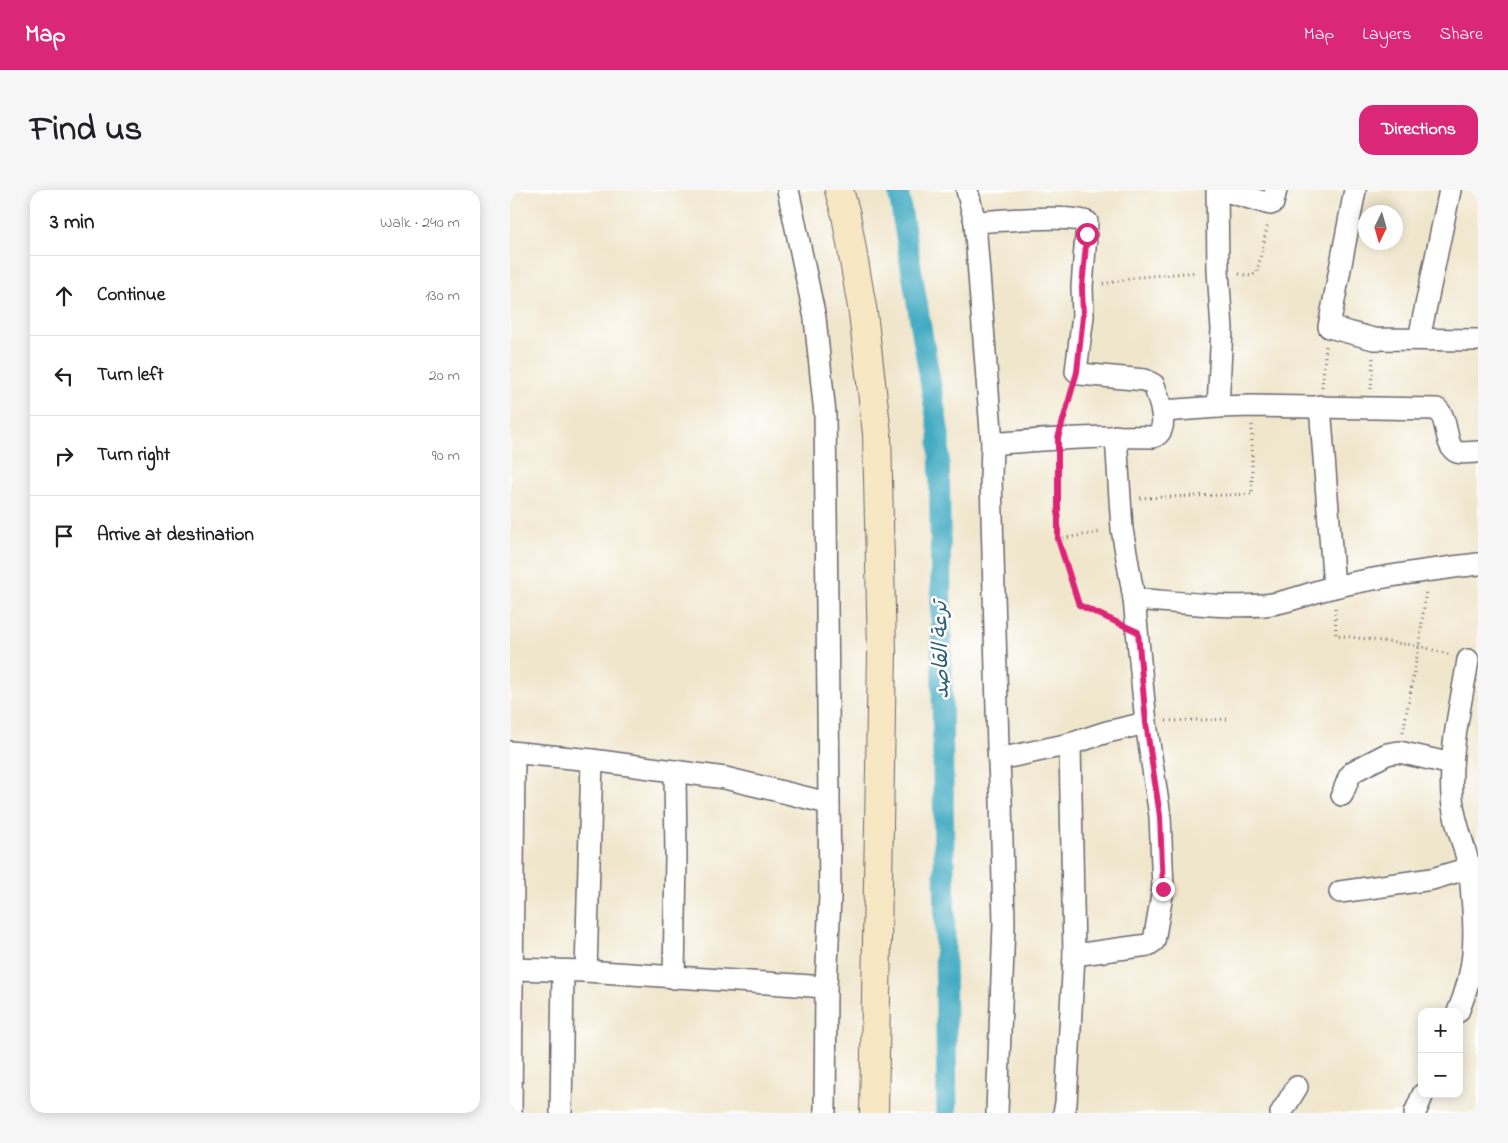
<!DOCTYPE html>
<html lang="en">
<head>
<meta charset="utf-8">
<style>
  :root { --surface:#fff; --page:#f6f6f6; --text:#202124; --muted:#757577; --line:#e0e0e0; --accent:#db2777 }
  body { margin:0; font-family:"Indie Flower","Playpen Sans Arabic",sans-serif; background:var(--page); color:var(--text) }
  .controls { position:absolute; right:15px; bottom:15px; display:grid; overflow:hidden; border-radius:10px; box-shadow:0 2px 12px #0003 }
  .controls button { width:45px; height:45px; display:grid; place-items:center; padding:0; border:0; border-bottom:1px solid var(--line); background:var(--surface); color:var(--text); font:25px sans-serif }
  .compass { position:absolute; left:848px; top:15px; width:45px; height:45px; border-radius:50%; background:var(--surface); box-shadow:0 2px 12px #0003; rotate:185deg }
  .stop { position:absolute; width:15px; height:15px; margin:-11px; border:4px solid #db2777; border-radius:50%; background:#fff }
  .stop.end { background:#db2777; border-color:#fff; box-shadow:0 1px 5px #0008 }
  .list { margin:0; padding:0; list-style:none }
  h2 { display:flex; justify-content:space-between; align-items:center; height:65px; margin:0; padding:0 20px; font-size:21px }
  h2 small { font-size:16px; font-weight:400; color:var(--muted) }
  .list li { display:grid; grid-template-columns:32px 1fr auto; gap:15px; align-items:center; box-sizing:border-box; height:80px; padding:0 20px; border-top:1px solid var(--line) }
  .list b { display:block; font-size:19px; white-space:nowrap }
  .list em { font-size:16px; font-style:normal; color:var(--muted) }
  .icon { flex:none; width:28px; height:28px; fill:none; stroke:currentColor; stroke-width:2; stroke-linecap:round; stroke-linejoin:round }
  .map { position:relative; flex:none; width:968px; height:923px; overflow:hidden; border-radius:15px }
  header { display:flex; align-items:center; gap:30px; box-sizing:border-box; height:70px; padding:0 25px; background:var(--accent); color:#fff }
  header strong { font-size:24px }
  nav { display:flex; gap:28px; margin-inline-start:auto; font-size:18px }
  .intro { display:flex; align-items:center; justify-content:space-between; box-sizing:border-box; height:120px; padding:0 30px }
  h1 { margin:0; font-size:35px }
  .button { padding:12px 22px; border-radius:15px; background:var(--accent); color:#fff; font-size:18px; font-weight:700 }
  main { display:flex; gap:30px; padding:0 30px }
  aside { flex:1; background:var(--surface); border-radius:15px; box-shadow:0 2px 12px #0003 }
  .map>svg:first-child { display:block }
  .lines { fill:none; stroke-linecap:round; stroke-linejoin:round }
  .canal { stroke:#43abc2; stroke-width:21 }
  .street-casing { stroke:#6a676e; stroke-width:24 }
  .secondary-casing { stroke:#6a676e; stroke-width:30 }
  .path { stroke:#6a676e; stroke-width:3; stroke-dasharray:1 4; stroke-linecap:butt }
  .street { stroke:#fff; stroke-width:21 }
  .secondary { stroke:#f7e8c3; stroke-width:28 }
  .route { stroke:#db2777; stroke-width:6 }
  .labels { text-anchor:middle; dominant-baseline:central; stroke-width:5; stroke-linejoin:round; paint-order:stroke }
  .water-label { font-size:21px; font-style:italic; fill:#316078; stroke:#fff }
</style>
</head>
<body>
<header>
<strong>Map</strong>
<nav><a>Map</a><a>Layers</a><a>Share</a></nav>
</header>
<div class="intro"><h1>Find us</h1><a class="button">Directions</a></div>
<main>
<aside>
<h2>3 min<small>Walk · 240 m</small></h2>
<ul class="list">
<li><svg class="icon" aria-label="ahead" viewBox="0 0 24 24"><path d="M12 20V5M6 11l6-6 6 6"/></svg><div><b>Continue</b></div><em>130 m</em></li>
<li><svg class="icon" aria-label="left" viewBox="0 0 24 24"><path d="M17 20v-9H6M10 6l-5 5 5 5"/></svg><div><b>Turn left</b></div><em>20 m</em></li>
<li><svg class="icon" aria-label="right" viewBox="0 0 24 24"><path d="M7 20v-9h11M14 6l5 5-5 5"/></svg><div><b>Turn right</b></div><em>90 m</em></li>
<li><svg class="icon" aria-label="arrive" viewBox="0 0 24 24"><path d="M6 21V4h12l-3 4 3 4H6"/></svg><div><b>Arrive at destination</b></div></li>
</ul>
</aside>
<div class="map">
<svg width="968" height="923" viewBox="0 0 968 923">
  <rect width="100%" height="100%" fill="#fff"/>
  <filter id="ink" filterUnits="userSpaceOnUse"><feTurbulence type="fractalNoise" baseFrequency=".02" numOctaves="2"/><feDisplacementMap in="SourceGraphic" scale="10" xChannelSelector="R" yChannelSelector="G"/><feConvolveMatrix kernelMatrix="1 2 1 2 8 2 1 2 1" color-interpolation-filters="sRGB"/></filter>
  <filter id="wash" filterUnits="userSpaceOnUse"><feTurbulence type="fractalNoise" baseFrequency=".0096" numOctaves="4" result="noise"/><feDisplacementMap in="SourceGraphic" scale="20" xChannelSelector="R" yChannelSelector="G"/><feGaussianBlur stdDeviation="1.12" result="paint"/><feColorMatrix in="noise" values="0 0 0 0 0 0 0 0 0 0 0 0 0 0 0 0 0 1.4 0 .05"/><feComposite in="paint" operator="in"/></filter>
  <g filter="url(#wash)">
    <rect width="100%" height="100%" fill="#f0e6cc"/>
    <g class="lines">
      <polyline class="canal" points="388,0 429,244 437,923"/>
    </g>
  </g>
  <g filter="url(#ink)">
    <g class="lines">
      <defs>
        <g id="street">
          <polyline points="278,0 305,128 315,224 320,706 316,797 315,923"/>
          <polyline points="457,0 465,32 482,254 481,287 488,557 491,610 494,734 487,923"/>
          <polyline points="707,0 708,80 712,139 708,217"/>
          <polyline points="712,0 760,14 763,13 766,0"/>
          <polyline points="845,0 819,137 864,149 968,150"/>
          <path d="M465 32C488 31 559 24 577 32L572 97 573 126 566 181 570 184 635 190 644 195C648 208 662 241 643 247 589 246 536 249 482 254"/>
          <polyline points="909,149 940,0"/>
          <polyline points="810,216 824,397"/>
          <path d="M653 221 708 217 742 216 927 219C939 228 934 257 947 262 953 264 962 262 968 262"/>
          <path d="M624 409C667 412 711 418 754 415 778 413 801 402 824 397 872 386 920 380 968 374"/>
          <polyline points="0,562 82,570 215,588 318,613"/>
          <polyline points="489,569 560,554 597,542 636,533"/>
          <polyline points="832,605 839,587 844,581 877,564 889,562 942,574"/>
          <polyline points="830,702 922,689 959,678 968,678"/>
          <polyline points="564,765 638,755 644,751 653,699 650,626 636,533 624,409 612,339 606,246"/>
          <polyline points="1,779 76,781 316,797"/>
          <polyline points="76,781 82,570"/>
          <polyline points="164,788 166,667 165,581"/>
          <path d="M948 822C965 781 966 750 962 707 961 697 961 686 959 676 954 653 943 630 942 606 939 562 951 514 958 470"/>
          <polyline points="1,923 4,563"/>
          <polyline points="51,923 53,781"/>
          <polyline points="554,923 556,913 564,765 560,554"/>
          <polyline points="771,923 787,897"/>
          <polyline points="905,923 913,904"/>
        </g>
        <polyline id="secondary" points="329,0 336,25 353,123 367,244 372,463 364,923"/>
      </defs>
      <use href="#street" class="street-casing"/>
      <use href="#secondary" class="secondary-casing"/>
      <g class="path">
        <polyline points="729,84 741,86 747,82 758,34"/>
        <polyline points="593,94 629,87 688,82"/>
        <polyline points="812,197 816,156"/>
        <polyline points="861,199 863,167"/>
        <polyline points="553,230 562,200"/>
        <polyline points="548,268 548,349 569,415 606,432"/>
        <polyline points="630,308 742,304 742,234"/>
        <polyline points="548,349 592,342"/>
        <polyline points="825,418 826,445 909,456 941,465"/>
        <polyline points="656,531 720,529"/>
        <polyline points="893,542 909,456 916,400"/>
      </g>
      <use href="#street" class="street"/>
      <use href="#secondary" class="secondary"/>
    </g>
  </g>
  <g class="lines" filter="url(#ink)">
    <polyline class="route" points="577,44 572,97 573,126 567,182 548,248 548,349 569,415 628,442 636,533 650,626 653,699"/>
  </g>
  <g class="labels">
    <g class="water-label">
      <text transform="translate(432 460) rotate(-91)">ترعة القاصد</text>
    </g>
  </g>
</svg>
<div class="controls">
<button>+</button>
<button>−</button>
</div>
<svg class="compass" viewBox="-18 -18 36 36"><path d="M0-13l5 13h-10z" fill="#e53935"/><path d="M0 13l5-13h-10z" fill="#757577"/></svg>
<div class="stop" style="left:577px;top:44px"></div>
<div class="stop end" style="left:653px;top:699px"></div>
</div>
</main>
</body>
</html>
